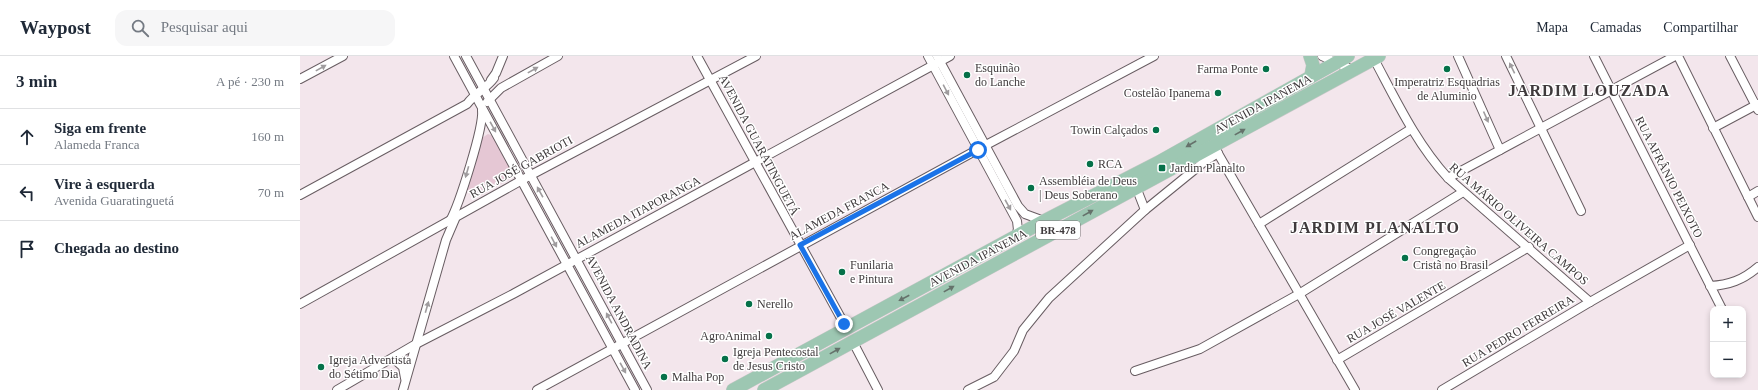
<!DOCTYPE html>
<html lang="pt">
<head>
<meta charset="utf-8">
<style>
  :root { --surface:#fff; --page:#f6f6f7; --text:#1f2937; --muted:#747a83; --line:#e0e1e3 }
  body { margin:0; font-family:Georgia,serif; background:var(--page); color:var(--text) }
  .controls { position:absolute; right:12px; bottom:12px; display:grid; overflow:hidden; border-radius:8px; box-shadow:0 2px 6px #0003 }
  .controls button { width:36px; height:36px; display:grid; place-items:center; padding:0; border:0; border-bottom:1px solid var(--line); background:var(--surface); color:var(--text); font:20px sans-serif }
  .stop { position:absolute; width:12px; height:12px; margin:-9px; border:3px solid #1a73e8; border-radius:50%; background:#fff }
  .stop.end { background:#1a73e8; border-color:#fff; box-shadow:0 1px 4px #0008 }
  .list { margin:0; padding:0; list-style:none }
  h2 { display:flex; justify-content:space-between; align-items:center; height:52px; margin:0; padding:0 16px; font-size:17px }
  h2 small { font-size:13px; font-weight:400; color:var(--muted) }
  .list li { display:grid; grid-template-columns:26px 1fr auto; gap:12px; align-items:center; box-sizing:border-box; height:56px; padding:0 16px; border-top:1px solid var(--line) }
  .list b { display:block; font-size:15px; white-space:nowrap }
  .list p { margin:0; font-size:13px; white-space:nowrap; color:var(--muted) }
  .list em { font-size:13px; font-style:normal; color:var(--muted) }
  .icon { flex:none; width:22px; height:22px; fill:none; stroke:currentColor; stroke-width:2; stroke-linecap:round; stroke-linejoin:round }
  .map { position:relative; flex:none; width:1458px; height:334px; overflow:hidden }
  header { display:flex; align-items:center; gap:24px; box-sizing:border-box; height:56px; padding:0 20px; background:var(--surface); border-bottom:1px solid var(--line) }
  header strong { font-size:19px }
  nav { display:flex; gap:22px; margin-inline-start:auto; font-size:14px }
  .search { width:280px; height:36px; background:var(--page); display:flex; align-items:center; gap:10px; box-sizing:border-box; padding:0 14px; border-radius:12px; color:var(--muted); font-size:15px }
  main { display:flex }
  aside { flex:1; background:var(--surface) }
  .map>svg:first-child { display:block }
  .green { fill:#e5c7d4 }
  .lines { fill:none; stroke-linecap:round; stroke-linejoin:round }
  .street-casing { stroke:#685d62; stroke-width:10 }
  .primary-casing { stroke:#c9c8c8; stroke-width:14 }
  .street { stroke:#fff; stroke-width:8 }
  .primary { stroke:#9dc7b2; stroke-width:13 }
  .oneway { fill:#9f9c9e }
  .oneway2 { fill:#65726b }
  .route { stroke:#1a73e8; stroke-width:5 }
  .poi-dot { fill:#057149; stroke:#fff; stroke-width:1.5 }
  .labels { text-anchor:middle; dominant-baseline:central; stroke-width:3; stroke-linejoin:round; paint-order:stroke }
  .shield { fill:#fff; stroke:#797576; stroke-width:1 }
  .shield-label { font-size:11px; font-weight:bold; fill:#3f3a3c }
  .poi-label { font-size:12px; fill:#3f3a3c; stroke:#fff; text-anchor:start }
  .street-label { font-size:12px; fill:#3f3a3c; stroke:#fff }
  .district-label { font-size:16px; font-weight:bold; letter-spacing:1px; fill:#3f3a3c; stroke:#fff }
</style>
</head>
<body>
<header>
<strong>Waypost</strong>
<div class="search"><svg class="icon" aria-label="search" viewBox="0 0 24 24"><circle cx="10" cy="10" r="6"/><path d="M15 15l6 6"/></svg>Pesquisar aqui</div>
<nav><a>Mapa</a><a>Camadas</a><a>Compartilhar</a></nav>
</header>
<main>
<aside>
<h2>3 min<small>A pé · 230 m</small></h2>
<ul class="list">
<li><svg class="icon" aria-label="ahead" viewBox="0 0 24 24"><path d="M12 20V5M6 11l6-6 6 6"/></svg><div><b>Siga em frente</b><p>Alameda Franca</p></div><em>160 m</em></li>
<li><svg class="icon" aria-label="left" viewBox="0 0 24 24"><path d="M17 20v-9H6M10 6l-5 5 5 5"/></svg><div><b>Vire à esquerda</b><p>Avenida Guaratinguetá</p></div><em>70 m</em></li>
<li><svg class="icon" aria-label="arrive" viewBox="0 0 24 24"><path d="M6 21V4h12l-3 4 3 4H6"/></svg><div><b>Chegada ao destino</b></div></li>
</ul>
</aside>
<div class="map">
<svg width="1458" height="334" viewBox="0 0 1458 334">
  <rect width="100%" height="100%" fill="#f3e6ec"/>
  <polygon class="green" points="188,78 193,80 210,112 211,122 180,140 172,142 167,134 182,82"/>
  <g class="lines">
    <defs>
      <g id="street">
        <polyline points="154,0 335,334"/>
        <polyline points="166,0 347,334"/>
        <polyline points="397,0 547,273"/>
        <polyline points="628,0 717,165 718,174 714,182"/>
        <polyline points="637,0 718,150 725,158 744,165"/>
        <polyline points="1022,0 1053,14"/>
        <polyline points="1158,0 1200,94"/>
        <polyline points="1206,0 1281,155"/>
        <polyline points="1294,0 1422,253"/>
        <polyline points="1378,0 1458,161"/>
        <polyline points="1430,0 1458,54"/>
        <path d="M1074 3C1096 44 1116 87 1148 122L1290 246"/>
        <polyline points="0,23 43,0"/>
        <polyline points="191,24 196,17 203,0"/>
        <polyline points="187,46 201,32 258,0"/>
        <polyline points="1413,72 1458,48"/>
        <polyline points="916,94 1055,334"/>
        <polyline points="1148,122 1375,0"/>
        <polyline points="836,131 845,154"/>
        <path d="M0 139 167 48C175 37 187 32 194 22"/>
        <polyline points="1448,141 1458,135"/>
        <path d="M150 165C159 149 184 71 182 54"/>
        <polyline points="959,168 1111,73"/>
        <path d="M1410 230C1429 229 1443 224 1458 211"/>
        <polyline points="0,248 231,119 456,0"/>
        <polyline points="553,286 578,334"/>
        <polyline points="93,302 103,311 105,322"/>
        <polyline points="1037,304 1229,191"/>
        <polyline points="835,315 900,293 999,238 1163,136"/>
        <polyline points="37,334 116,288 213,238 650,0"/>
        <polyline points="103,334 146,184 155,163"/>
        <polyline points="237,334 686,89 854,0"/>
        <polyline points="668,334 694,321 714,295 723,274 749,242 845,154 904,106 918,97"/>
        <polyline points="1142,334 1290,246 1390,189"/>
      </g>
      <g id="primary">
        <polyline points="1010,0 1013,9 1011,20"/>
        <polyline points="433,334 744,165 859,106 1048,0"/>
        <polyline points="464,334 1079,0"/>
      </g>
    </defs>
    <use href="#street" class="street-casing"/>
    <use href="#primary" class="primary-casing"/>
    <use href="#street" class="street"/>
    <use href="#primary" class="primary"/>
  </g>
  <defs><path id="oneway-solid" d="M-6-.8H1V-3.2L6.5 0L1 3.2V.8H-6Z"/></defs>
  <g class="oneway">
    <use href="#oneway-solid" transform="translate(21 12) rotate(-29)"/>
    <use href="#oneway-solid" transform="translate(1212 12) rotate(-116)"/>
    <use href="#oneway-solid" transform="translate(233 14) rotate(-29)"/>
    <use href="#oneway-solid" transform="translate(646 34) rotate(62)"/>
    <use href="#oneway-solid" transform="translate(1186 61) rotate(66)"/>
    <use href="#oneway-solid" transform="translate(193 71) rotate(61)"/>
    <use href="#oneway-solid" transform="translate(167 116) rotate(106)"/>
    <use href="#oneway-solid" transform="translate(240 136) rotate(-119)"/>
    <use href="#oneway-solid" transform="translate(708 149) rotate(61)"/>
    <use href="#oneway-solid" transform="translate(254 186) rotate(62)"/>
    <use href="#oneway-solid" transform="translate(127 251) rotate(-74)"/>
    <use href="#oneway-solid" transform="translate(309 262) rotate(-118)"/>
    <use href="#oneway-solid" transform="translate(323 312) rotate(61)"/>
  </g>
  <g class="oneway2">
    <use href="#oneway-solid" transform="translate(940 76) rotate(-29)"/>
    <use href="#oneway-solid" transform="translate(891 88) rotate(150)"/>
    <use href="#oneway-solid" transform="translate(788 157) rotate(-29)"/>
    <use href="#oneway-solid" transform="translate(649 233) rotate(-29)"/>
    <use href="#oneway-solid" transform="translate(604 242) rotate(152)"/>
    <use href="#oneway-solid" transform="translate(535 295) rotate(-29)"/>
  </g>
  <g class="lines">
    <polyline class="route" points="544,268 500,189 678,94"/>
  </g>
  <g class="poi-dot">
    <circle cx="966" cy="13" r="4"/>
    <circle cx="1147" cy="13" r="4"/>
    <circle cx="667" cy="19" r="4"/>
    <circle cx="918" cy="37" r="4"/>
    <circle cx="856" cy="74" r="4"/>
    <circle cx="790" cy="108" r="4"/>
    <rect x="858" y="108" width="8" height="8" rx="2"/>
    <circle cx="731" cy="132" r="4"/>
    <circle cx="1105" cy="202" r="4"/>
    <circle cx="542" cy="216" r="4"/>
    <circle cx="449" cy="248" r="4"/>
    <circle cx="469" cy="280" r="4"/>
    <circle cx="425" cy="303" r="4"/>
    <circle cx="21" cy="311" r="4"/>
    <circle cx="364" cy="321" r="4"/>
  </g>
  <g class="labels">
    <rect class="shield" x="736" y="165" width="44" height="18" rx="3"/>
    <g class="shield-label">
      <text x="758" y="174">BR-478</text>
    </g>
    <g class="poi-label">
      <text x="675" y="12">Esquinão<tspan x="675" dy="14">do Lanche</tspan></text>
      <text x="958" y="13" text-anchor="end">Farma Ponte</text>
      <text x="1147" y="26" text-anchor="middle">Imperatriz Esquadrias<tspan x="1147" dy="14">de Aluminio</tspan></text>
      <text x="910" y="37" text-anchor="end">Costelão Ipanema</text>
      <text x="848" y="74" text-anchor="end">Towin Calçados</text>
      <text x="798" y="108">RCA</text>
      <text x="870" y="112">Jardim Planalto</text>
      <text x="739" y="125">Assembléia de Deus<tspan x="739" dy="14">| Deus Soberano</tspan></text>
      <text x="1113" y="195">Congregação<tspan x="1113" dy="14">Cristã no Brasil</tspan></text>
      <text x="550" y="209">Funilaria<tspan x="550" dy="14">e Pintura</tspan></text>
      <text x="457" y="248">Nerello</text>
      <text x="461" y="280" text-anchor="end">AgroAnimal</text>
      <text x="433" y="296">Igreja Pentecostal<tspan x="433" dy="14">de Jesus Cristo</tspan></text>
      <text x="29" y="304">Igreja Adventista<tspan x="29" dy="14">do Sétimo Dia</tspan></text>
      <text x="372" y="321">Malha Pop</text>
    </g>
    <g class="street-label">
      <text transform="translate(963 48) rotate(-29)">AVENIDA IPANEMA</text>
      <text transform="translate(459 89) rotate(62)">AVENIDA GUARATINGUETÁ</text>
      <text transform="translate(221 111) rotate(-29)">RUA JOSÉ GABRIOTI</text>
      <text transform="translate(1369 121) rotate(63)">RUA AFRÂNIO PEIXOTO</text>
      <text transform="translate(539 155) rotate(-28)">ALAMEDA FRANCA</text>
      <text transform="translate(338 156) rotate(-28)">ALAMEDA ITAPORANGA</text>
      <text transform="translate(1219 168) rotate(41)">RUA MÁRIO OLIVEIRA CAMPOS</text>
      <text transform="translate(678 202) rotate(-28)">AVENIDA IPANEMA</text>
      <text transform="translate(319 256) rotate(62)">AVENIDA ANDRADINA</text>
      <text transform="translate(1096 256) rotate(-30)">RUA JOSÉ VALENTE</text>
      <text transform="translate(1218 275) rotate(-31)">RUA PEDRO FERREIRA</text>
    </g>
    <g class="district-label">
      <text x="1289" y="34">JARDIM LOUZADA</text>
      <text x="1075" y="171">JARDIM PLANALTO</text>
    </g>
  </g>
</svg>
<div class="controls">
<button>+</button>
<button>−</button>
</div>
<div class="stop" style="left:678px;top:94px"></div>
<div class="stop end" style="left:544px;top:268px"></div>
</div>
</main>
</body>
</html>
